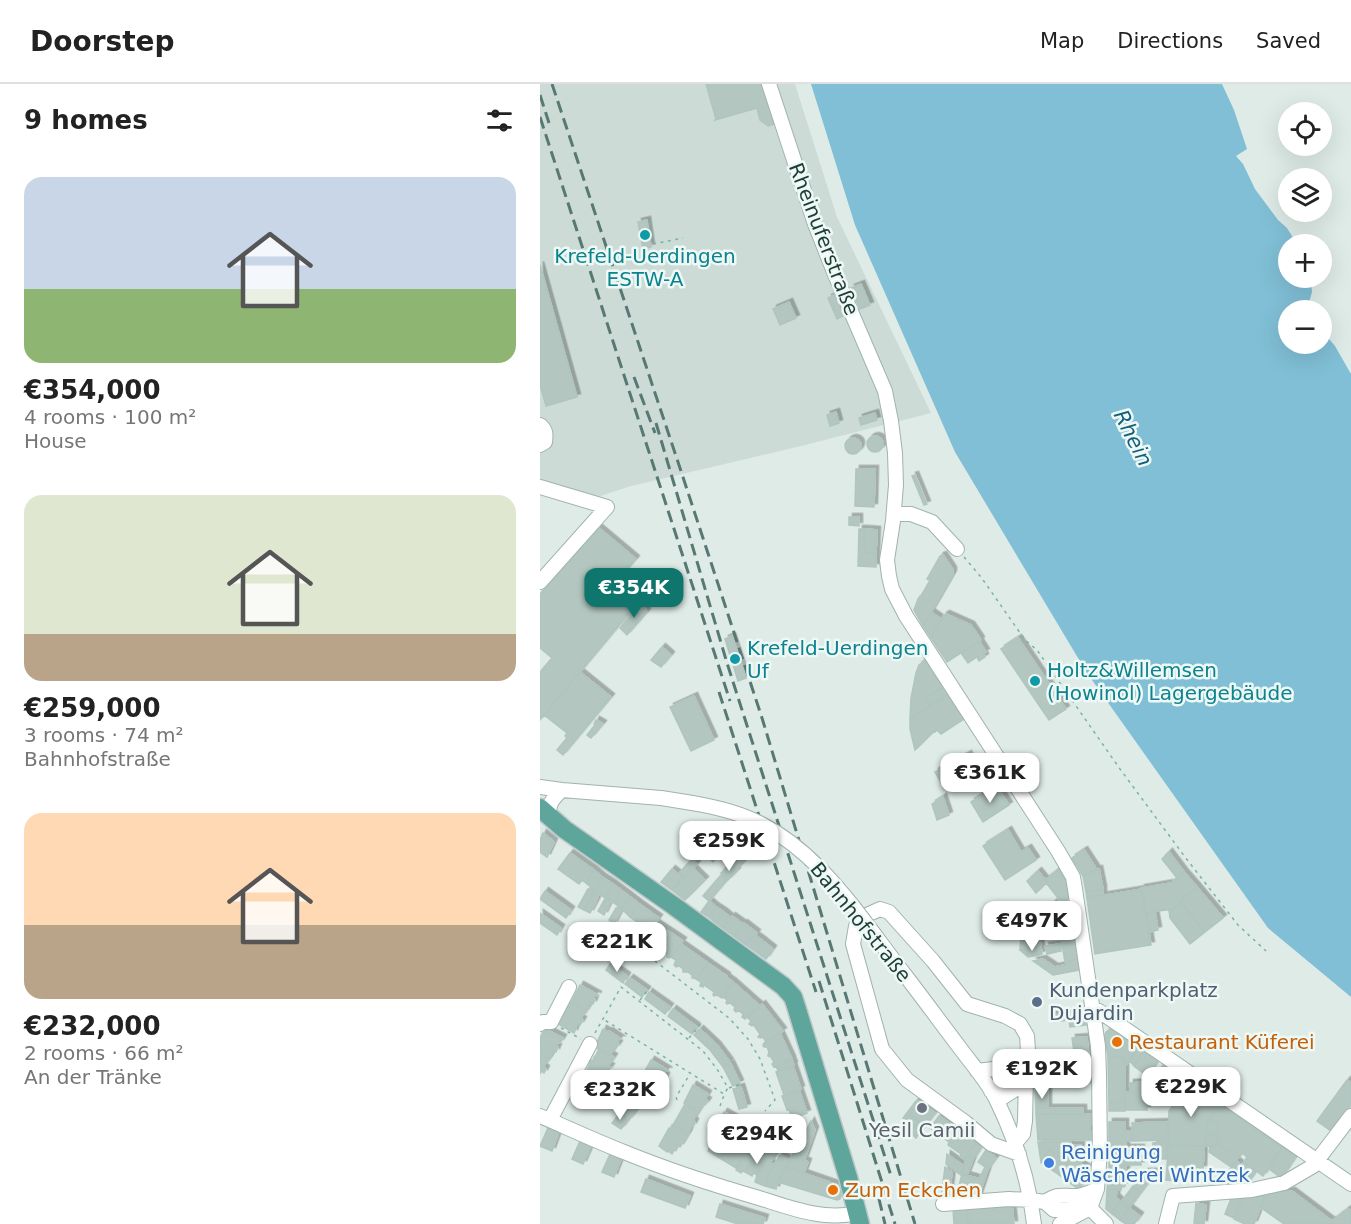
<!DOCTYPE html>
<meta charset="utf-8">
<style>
:root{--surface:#fff;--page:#f6f6f6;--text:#222;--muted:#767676;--line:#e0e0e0;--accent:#0f766e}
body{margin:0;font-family:"DejaVu Sans",sans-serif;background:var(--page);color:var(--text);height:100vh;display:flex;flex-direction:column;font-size:22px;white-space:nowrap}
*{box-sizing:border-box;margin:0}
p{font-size:20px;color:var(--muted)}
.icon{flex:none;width:33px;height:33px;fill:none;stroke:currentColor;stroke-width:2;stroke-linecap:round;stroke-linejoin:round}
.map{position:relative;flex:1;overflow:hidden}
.panel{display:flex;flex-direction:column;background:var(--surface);width:540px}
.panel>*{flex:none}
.buttons{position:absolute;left:738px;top:18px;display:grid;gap:12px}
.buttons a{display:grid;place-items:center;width:54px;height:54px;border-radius:50%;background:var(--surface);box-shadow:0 6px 24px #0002;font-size:30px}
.price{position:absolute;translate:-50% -51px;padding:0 14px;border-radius:12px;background:#fff;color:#222;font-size:20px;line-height:39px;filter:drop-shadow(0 2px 3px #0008)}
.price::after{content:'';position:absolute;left:50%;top:36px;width:18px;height:14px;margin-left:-9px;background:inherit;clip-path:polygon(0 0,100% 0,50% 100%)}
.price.current{background:var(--accent);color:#fff}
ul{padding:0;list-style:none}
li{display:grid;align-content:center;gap:12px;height:318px;padding:0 24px}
li span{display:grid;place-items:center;height:186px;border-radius:18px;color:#555}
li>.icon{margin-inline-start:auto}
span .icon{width:108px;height:108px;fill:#fffc;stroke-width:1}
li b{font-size:26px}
h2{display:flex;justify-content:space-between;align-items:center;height:72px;padding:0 24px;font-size:26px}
header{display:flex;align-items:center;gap:36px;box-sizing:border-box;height:84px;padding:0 30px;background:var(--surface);border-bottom:2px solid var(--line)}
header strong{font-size:28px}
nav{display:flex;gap:33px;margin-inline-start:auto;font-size:21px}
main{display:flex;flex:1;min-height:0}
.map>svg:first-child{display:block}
</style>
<header>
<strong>Doorstep</strong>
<nav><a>Map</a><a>Directions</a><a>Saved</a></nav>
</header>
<main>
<section class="panel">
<h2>9 homes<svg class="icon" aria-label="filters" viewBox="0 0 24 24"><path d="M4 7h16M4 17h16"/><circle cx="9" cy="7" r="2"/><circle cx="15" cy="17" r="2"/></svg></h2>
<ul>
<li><span style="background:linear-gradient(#c9d6e8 60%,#8fb573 0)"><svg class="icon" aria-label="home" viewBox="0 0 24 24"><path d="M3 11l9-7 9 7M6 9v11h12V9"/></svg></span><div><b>€354,000</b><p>4 rooms · 100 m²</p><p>House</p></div></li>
<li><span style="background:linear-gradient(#dfe7d0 75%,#b9a48a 0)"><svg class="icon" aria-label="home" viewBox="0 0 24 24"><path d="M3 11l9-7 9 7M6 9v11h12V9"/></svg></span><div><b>€259,000</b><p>3 rooms · 74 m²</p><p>Bahnhofstraße</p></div></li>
<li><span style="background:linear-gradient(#ffd9b3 60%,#b9a48a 0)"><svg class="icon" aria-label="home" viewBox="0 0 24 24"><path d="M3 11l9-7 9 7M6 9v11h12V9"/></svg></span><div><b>€232,000</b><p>2 rooms · 66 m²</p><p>An der Tränke</p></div></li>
</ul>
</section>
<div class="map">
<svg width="811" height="1140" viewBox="0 0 811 1140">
<defs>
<filter id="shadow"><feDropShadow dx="3.5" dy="-3.5" stdDeviation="0" flood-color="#0004"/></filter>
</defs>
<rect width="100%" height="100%" fill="#deebe7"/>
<!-- built -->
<path fill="#ccdbd6" d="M0,0h255l42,133 94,196 -130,33 -170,40 -34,11 -2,6 -55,-16z"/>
<!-- water -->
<path fill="#80bfd6" d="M271,0h411l12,26 13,39 -11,7 7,8 12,25 23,31 9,8 10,16h-9v34h23l1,14 -3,11 2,7h-23v34h34v-18l1,6 12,14 16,28v623l-83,-69 -181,-255 -132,-221 -100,-227z"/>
<!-- building -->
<path fill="#b3c6c0" stroke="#b0c5bf" stroke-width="1.5" filter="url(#shadow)" d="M166,0h56l12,40 -6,2 -8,-6 -3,-12 -42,12 1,-1z
M107,136l4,27 -8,2 -5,-27z
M0,181l37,132 -31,9 -6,-21z
M321,200l9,21 -10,4 -9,-21z
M296,210l9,21 -8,4 -9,-21z
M249,218l7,16 -16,7 -7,-16z
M296,328l3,11 -9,3 -3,-11z
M335,329l2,7 -16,5 -2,-7z
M327 360a8 8 0 1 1 16 0a8 8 0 1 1-16 0Z
M305 362a8 8 0 1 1 16 0a8 8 0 1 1-16 0Z
M316,385h19l-1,38 -19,-1z
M375,391l12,29 -3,1 -12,-29z
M309,433h10v9l-10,-1z
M59,444l37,31 -29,33 23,20 -90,108v-48l12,-14 -12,-10v-54z
M319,445h6v24h11v14l-18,-1z
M325,445l12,1 -1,23h-11z
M403,471l10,15v4l-30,52 -9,-16 4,-11 2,-3h1l9,-16 -3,-1 13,-23z
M100,519l4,3 3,6 -20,23 -7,-7z
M391,528l10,7 -10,19 -8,-12z
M406,530l25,11 10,15 -34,22 -16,-24 13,-23 1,1z
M192,552l14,42 -8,3 -13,-42z
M478,554l48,71 -17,11 -48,-71z
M439,557l7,11 -3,1 2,4 -6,4 -2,-4 -9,6 -7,-10z
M122,563l9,8 -10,12 -10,-7z
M386,576l17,27 -18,11 5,8 -20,13 1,-21 5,-25 3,-8z
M40,588l31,25 -48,58 -6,-5 10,-12 -2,-2 2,-3 -23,-18z
M403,603l5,7 -18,12 -5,-8z
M408,610l16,25 -23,15 -4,-4 -2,2 -1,-1 -19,19 -5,-21v-10z
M154,612l20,44 -23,11 -21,-44z
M56,636l7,4 -12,14 -4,-3 8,-10 -1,-1z
M428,670l8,16 -32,18 -9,-16z
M456,702l13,19 -26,17 -12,-20z
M403,713l6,18 -12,5 -5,-16z
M162,744l29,2 -21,21 -8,-7 -7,8 -8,-7z
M468,746l13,22 7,-4 8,12 -31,20 -22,-34z
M3,749l11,9 -7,15 -7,-5v-12z
M182,758l5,6 -14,14 -6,-6z
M544,766l13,20 -14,6 -11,-18z
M629,768l15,20 -7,6 -15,-19z
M30,769l24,17 -8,13 -4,-3 -3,4 -21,-15z
M202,770l5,5 -11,11 -5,-5z
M152,775l5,5 -12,13 -2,-2 -1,2 -3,-2 2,-2 -1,-1z
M190,780l7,7 -9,9 -7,-7z
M153,784l12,12 -20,20 -13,-10z
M132,785l11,9 -11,12 -11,-8z
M559,785l4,20 -17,3 -3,-16 7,-4z
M54,786l8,7 -7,13 -9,-7z
M518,786l8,11 2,19 -9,2 -1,-4 -12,-15 -1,-3z
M498,787l9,11 -11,11 -9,-12z
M644,788l13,15 -17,14 1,2 -8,6 -28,4 -4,-25 30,-5z
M182,790l5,6 -18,21 -6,-5z
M62,793l11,7 -8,14 -10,-7z
M73,800l8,6 -7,13 -8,-6z
M657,803l26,31 -18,14 -25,-31z
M52,804l3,3 -11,19 -6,-3 10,-18 3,1z
M563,805v6l-16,3 -1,-6z
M602,805l9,56 -56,9 -8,-56z
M81,806l8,6 -7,13 -8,-6z
M5,807l26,19 -5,8 -26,-19z
M55,807l4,3 -3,8 -6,11 -6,-3z
M89,812l9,7 -8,14 -8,-8z
M66,813l3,3 1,3 -6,12 -6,-4z
M169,817l7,6 -7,10 -8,-5z
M514,818l7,7 -11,12 -7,-7z
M98,819l21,15 -11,15 -12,-9 1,-2 -7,-5z
M641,819l24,29 -15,12 -20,-26 -1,-8 4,-1z
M79,823l3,2 -8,15 -5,-4 7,-12h2z
M176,823l8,5 -8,11 -7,-6z
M184,828l7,6 -8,10 -7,-5z
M615,828l3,18 -9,2 -3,-19z
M0,829l21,15 -4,7 -17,-12z
M503,830l7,7 -11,11 -7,-7z
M192,832l11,8 -9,12 -11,-8z
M116,839l27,18 -12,16 -2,1 -2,-1v-3l-4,-3 -3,1 -2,-2v-3l-4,-3 -2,1 -2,-1 2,-6 -5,-3z
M204,839l13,10 -12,11 -11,-8z
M492,841l7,7 2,15 -21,3 1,-15z
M534,850l1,7 -13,3 -1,-8z
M215,851l8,6 -8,10 -10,-7z
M223,857l10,8 -7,10 -11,-8z
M535,857l3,18 -13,3 -3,-18z
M141,860l27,19 -12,16 -4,-1v-3l-4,-3h-5v-3l-4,-3 -3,1 -2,-2 2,-5 -5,-3z
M520,860l1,7 -14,3 -2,-8z
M501,863l1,7 -3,1 -11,2 -8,-7z
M503,875l12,8 14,-3v-3l9,-2 2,11 -27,5 -20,-14z
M168,879l19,13 -1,1 7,5 -11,16 -5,-3 -3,1 -1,-1 1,-3 -10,-7 -1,2 -3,-1 1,-4 -5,-3z
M70,880l17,12 -4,7 -17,-13z
M90,894l17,12 -5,7 -17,-13z
M193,898l27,24 -15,13 -3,-2 1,-3 -4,-3 -3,1 -2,-2 1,-3 -5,-4 -3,1 -1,-1 1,-3 -4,-3z
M40,901l18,10 -1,1 -2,-2 -2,4 2,1 -2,5 -2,-1 -5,8 -15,-8z
M109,908l21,15 -5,7 -20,-15z
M31,919l15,8 -6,8 3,1 -3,5 -2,-2 -4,10 -16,-9 9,-18 2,1z
M222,920l21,27 -17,11 -3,-5 -2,1 -3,-1 2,-3 -7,-10 -1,2 -3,-2 2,-3 -4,-4z
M133,925l24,18 -5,7 -24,-18z
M545,928l1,13 -16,2 -2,-13z
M528,930l1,6 -16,2 -1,-7z
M63,945l5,3 1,-1 12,8h-2l-2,4 2,1 -3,4 -1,-1 -5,8 -15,-8z
M160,945l16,15 -6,6 -16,-15z
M571,945l14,9 -2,4 13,9 -6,10 -5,5v-8l-5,-1 -1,-1 -11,1 -3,-22 1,-3z
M7,946l16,8 -3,5 -2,-1 -2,4 2,1 -2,5 -2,-2 -5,9 -9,-5v-16l3,-6 2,2z
M240,949l12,26 -18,8 -2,-3 2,-2 -3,-5 -3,-1v-1l1,-3 -2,-5h-3l-1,-2 1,-2z
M547,953l1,13 -14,2 -2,-14z
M585,954l19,13 -10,15 -5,-6 7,-9 -13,-9z
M177,961l13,17 -7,5 -13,-17z
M59,965l15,8 -6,9 3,1 -3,4 -2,-1 -3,9 -16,-8 4,-11 2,1z
M548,966l2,10 -15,1 -1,-9z
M604,967l14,10 -11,15 -13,-10z
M0,970l9,5 -6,8 3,2 -2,4 -3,-2 -1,3z
M579,972l1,1 5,1v44l-16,1 -1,-46z
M111,976l18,11 -3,-1 -2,4 2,2 -2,4 -3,-1 -5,8 -15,-9z
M252,976l2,5 -16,6 -2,-5z
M550,976l1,10h-15l-1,-9z
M191,980l9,19 -7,3 -10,-19z
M623,981l26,18 -16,22 -9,-6 8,-12 -17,-11z
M253,982l8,23 -17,6 -8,-23z
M536,986h15v13h-15z
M47,987l16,8 -5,9 2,1 -3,5 -2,-2 -2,4 2,2 -2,4 -16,-9 2,-3 -2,-2z
M496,987h13l-1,12h-12z
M101,994l15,9 -2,4 -1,-1 -4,9 -3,-1 -5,8 -13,-8 10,-17h1z
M807,996l4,3v21l-20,27 -14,-10z
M610,998l1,20h-4v8h-22v-18h5v-9z
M496,999h12v10h-13z
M649,999l31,21 -13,19 -2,23 -37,-1 1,-34z
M153,1001l15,9 -3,5 3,2 -3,4 -2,-1 -5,8 -14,-9z
M201,1003l6,20 -8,2 -6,-20z
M259,1006l8,23 -15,6 -3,-10 -2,1 -5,-14z
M495,1009h13v15h-12z
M89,1015l11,6 -11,15 -9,-7z
M376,1017h3l-10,13 10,7 -4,6 -12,-9z
M379,1017l16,12 -14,18 -6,-4 4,-6 -10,-7z
M585,1018v9h-16v-8z
M145,1020l13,8 -5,8 2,2 -2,4 -1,-1 -4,9 -15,-9z
M680,1020l62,44 -19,28 -19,-14 3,-5 -5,-4 -4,5 -21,-15 3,-4 -6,-4 6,-9 -10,-7z
M496,1024h19l1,6h-20z
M515,1024h28v6h-27z
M184,1028l16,9 -7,8 3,2 -3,4 -2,-1 -4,8 18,11 -9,15 -28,-17 7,-15 -3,-2 3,-3 -2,-1z
M80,1029l9,6 -8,10 -9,-6z
M496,1030h55l-1,17h1v9h-53z
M399,1032l19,13 -9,13 -19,-14z
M670,1035l10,7 -6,9 -8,-1 1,-11z
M271,1037l4,9 -11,31 -12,-5z
M569,1038h16v9h5v4h3v6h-7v19h-17z
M629,1038l-1,18 -35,1 -1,-18z
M371,1039l10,8 -5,7 -3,-3 -2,2 -7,-5z
M133,1041l15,9 -8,13 -3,-2 -5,9 -4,-3 -1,1 -8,-6 10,-18 2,1z
M8,1044l11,4 -7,19 -12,-5z
M418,1045l18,14 -9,12 -1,5 -6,-4 1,-2 -13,-9 1,-3z
M666,1050l8,1 6,4 -6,8 -9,-1z
M214,1055l5,3 -6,11 -5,2 -3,-2z
M40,1057l11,5 -8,18 -11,-5z
M498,1058h26l-3,16 -12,-8 -8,12z
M524,1058h7l-3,15 -7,-2z
M628,1058l-1,17h-14v-16z
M436,1059l5,4 -8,12 -6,-4z
M677,1059l21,15 -7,9 -22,-15 1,-5h4z
M531,1061h10l-3,26 -11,-8z
M628,1061l36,1 -1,23 -36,-2z
M586,1064h15v6h-15z
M742,1064l13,9 -14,21 -13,-10z
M446,1066l10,8 -8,11 -10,-7z
M509,1066l12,8 -9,12 -11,-8z
M231,1067l5,2 -6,10 5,2 -6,9 -4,12 -10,-4 3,-11z
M223,1068l6,3 -12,20 -4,-2 -1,3 -7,-4 8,-14 2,1 1,-2 3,1z
M205,1069l8,5 -8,14 -3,-1 -1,2 -5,-3z
M70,1070l11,5 -7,18 -12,-5z
M407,1070l17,12 -2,10 -16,-12z
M240,1071l9,5 -10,18 -3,11 -11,-3 4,-12z
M427,1071l6,4 -6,16 -5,-1z
M252,1072l16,6 -4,11 -18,-6z
M521,1074l6,5 -9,11 -6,-4z
M601,1075v6h-15v6h-4v-11z
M569,1076h13v11h-13z
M696,1077l6,4 2,-3 12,9 -14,19h-15l-8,-6z
M539,1078l13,10 -12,16h-3l-7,-5 9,-12h-1z
M527,1079l12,8 -9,12 -12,-9z
M246,1083l52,18 3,10 -1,4 -3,1 -59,-18z
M405,1083l7,5 -3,26h-8z
M445,1083l3,2 -9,27 -11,1 5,-20 6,2z
M627,1083h10l-1,14 -10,-1z
M569,1087h16l-1,6h-2v3h2v6l-2,-1 -1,5 -14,-1z
M605,1088h9v2l-13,18 -7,-5z
M422,1090l11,3 -5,20 -12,1z
M106,1095l44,17 -5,12 -44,-16z
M593,1102l8,6 -12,16 -8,-6z
M567,1105l10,1 -1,7 4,4 -9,12 -5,-4z
M752,1107l40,30 16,-12 3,2v13h-67l-24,-17 6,-14z
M726,1109l-12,31h-9l-11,-5 10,-23z
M692,1112h12l-10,22 -9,-4z
M580,1117l9,7 -9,12 -9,-7z
M656,1119l10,2 -2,19 -10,-1z
M180,1120l45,14 -2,6h-25l-22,-7z
M472,1121l2,19h-46l-1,-16z
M427,1124l1,16h-14l-1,-15z
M589,1124l11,8 -6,8h-8l-6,-4z"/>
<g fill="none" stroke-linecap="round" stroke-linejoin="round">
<defs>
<path id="minor" d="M229,0l46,140 19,48 51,119 6,30 4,32 1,32 -3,36 -6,39 2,16 3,13 14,27 152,235 15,26 2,12 23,157 1,30 1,76 -3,37 -7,19 -30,16
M0,341c6,5 6,9 5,17l-5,3
M0,403l67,20 -67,75
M354,430h17l21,8 25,27
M0,703l22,3 99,8
M10,733c-3,-12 3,-19 12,-27
M365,891c20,26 39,52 58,77 12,16 26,32 34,49 19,39 32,80 37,123
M553,927h6l252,173
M0,940l3,-2h8l18,-35
M437,987l33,-4 10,-6
M451,1007l18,-12 18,-27
M457,1017l17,-11 12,-15 2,-25 -1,-14 -7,-12 -15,-8 -38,-12 -34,-43 -44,-49 -9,-3 -11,5 -13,12 -3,18 29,105 25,31 59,43 25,21 28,10
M0,1032c28,12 56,25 84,36 44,18 90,33 135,46 32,10 65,23 98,15
M10,1036l40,-76
M475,1059l8,-9 2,-13 1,-46
M505,1118c15,-10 17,-5 33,-6 7,-1 13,-4 19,-7
M403,1120l66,-5 22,1 14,2 9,8h18l18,-2 16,16
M626,1140l7,-28 79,-6 32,-7 29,-17 38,-50"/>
<path id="major" d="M0,724l24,21 110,77 109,80 10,11 3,9 52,171 12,47"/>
</defs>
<!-- minor casing -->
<use href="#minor" stroke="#a1b3af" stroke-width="16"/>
<!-- major casing -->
<use href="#major" stroke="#c0c8c7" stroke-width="21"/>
<!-- path -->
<path stroke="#7bb2a7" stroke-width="1.5" stroke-dasharray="3 4.5" stroke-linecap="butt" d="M109,138l4,22 30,-6
M424,473l17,20 44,63 12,10 83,119 65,88 53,68 28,26
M85,854l104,80 19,21 12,20 15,41 -10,11
M100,916l10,-13
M21,944l20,11
M55,949l26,-46 82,64 14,18 11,19 -4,6 -121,-75
M149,954l12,-14
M189,1004l11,-4 2,-4
M137,1016l-1,-3 14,-23
M180,1022l4,-11"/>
<!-- minor -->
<use href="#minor" stroke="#fff" stroke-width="14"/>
<!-- major -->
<use href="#major" stroke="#5ea59b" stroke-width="18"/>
<!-- rail -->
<path stroke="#587873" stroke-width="3" stroke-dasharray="12 6" stroke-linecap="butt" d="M12,0l127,381 83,253 153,506
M0,11l9,28
M0,33l190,584
M94,293l21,56
M116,339l71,240 165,516
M179,608l97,300
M279,897l76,243
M339,1115l6,25"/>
<defs>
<path id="minor-bridge" d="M121,714c27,4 54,8 80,17 74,27 118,101 164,160"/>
</defs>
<!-- minor-bridge casing -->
<use href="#minor-bridge" stroke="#a1b3af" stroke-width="16" stroke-linecap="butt"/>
<!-- minor-bridge -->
<use href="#minor-bridge" stroke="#fff" stroke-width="14"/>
</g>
<!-- markers -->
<g fill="#0f9aa8" stroke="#eef8f4" stroke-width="2">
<circle cx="105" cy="151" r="6"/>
<circle cx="195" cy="575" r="6"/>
<circle cx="495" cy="597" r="6"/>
</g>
<circle fill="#5c6f8a" stroke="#eef8f4" stroke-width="2" cx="497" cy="918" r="6"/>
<g fill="#e8710a" stroke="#eef8f4" stroke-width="2">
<circle cx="577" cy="958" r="6"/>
<circle cx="293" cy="1106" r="6"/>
</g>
<circle fill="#6b7280" stroke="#eef8f4" stroke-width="2" cx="382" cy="1024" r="6"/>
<circle fill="#3f7fe0" stroke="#eef8f4" stroke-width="2" cx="509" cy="1079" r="6"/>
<g text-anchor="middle" stroke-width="5" stroke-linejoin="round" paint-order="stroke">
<!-- street labels -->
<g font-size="20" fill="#1e3c37" stroke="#eef8f4">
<text transform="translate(284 155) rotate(69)" y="7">Rheinuferstraße</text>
<text transform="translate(321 838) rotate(51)" y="7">Bahnhofstraße</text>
</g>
<!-- culture labels -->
<g font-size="20" fill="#0d838f" stroke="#eef8f4" text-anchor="start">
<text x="105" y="179" text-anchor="middle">Krefeld-Uerdingen<tspan x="105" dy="23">ESTW-A</tspan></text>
<text x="207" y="571">Krefeld-Uerdingen<tspan x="207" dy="23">Uf</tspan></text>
<text x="507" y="593">Holtz&amp;Willemsen<tspan x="507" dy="23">(Howinol) Lagergebäude</tspan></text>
</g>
<!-- service labels -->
<g font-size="20" fill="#4e5e75" stroke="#eef8f4" text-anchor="start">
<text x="509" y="913">Kundenparkplatz<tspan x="509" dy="23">Dujardin</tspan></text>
</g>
<!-- food labels -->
<g font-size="20" fill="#c56008" stroke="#eef8f4" text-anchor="start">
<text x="589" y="965">Restaurant Küferei</text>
<text x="305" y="1113">Zum Eckchen</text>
</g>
<!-- worship labels -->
<g font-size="20" fill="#5b616d" stroke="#eef8f4">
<text x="382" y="1053">Yesil Camii</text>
</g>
<!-- shop labels -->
<g font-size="20" fill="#366cbe" stroke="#eef8f4" text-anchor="start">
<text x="521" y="1075">Reinigung<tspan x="521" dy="23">Wäscherei Wintzek</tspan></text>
</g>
<!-- water labels -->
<g font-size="21" font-style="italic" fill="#135f7d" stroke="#eef8f4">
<text transform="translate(593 354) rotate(63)" y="7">Rhein</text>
</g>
</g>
</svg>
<div class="buttons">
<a><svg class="icon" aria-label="locate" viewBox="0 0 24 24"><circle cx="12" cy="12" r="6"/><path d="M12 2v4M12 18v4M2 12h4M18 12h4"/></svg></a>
<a><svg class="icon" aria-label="layers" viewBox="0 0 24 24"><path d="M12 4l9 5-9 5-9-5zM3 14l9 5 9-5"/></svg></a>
<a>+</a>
<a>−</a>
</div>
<b class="price current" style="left:94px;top:535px">€354K</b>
<b class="price" style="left:450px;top:720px">€361K</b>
<b class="price" style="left:189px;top:788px">€259K</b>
<b class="price" style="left:492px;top:868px">€497K</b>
<b class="price" style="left:77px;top:889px">€221K</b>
<b class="price" style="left:502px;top:1016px">€192K</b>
<b class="price" style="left:651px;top:1034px">€229K</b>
<b class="price" style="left:80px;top:1037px">€232K</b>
<b class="price" style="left:217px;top:1081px">€294K</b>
</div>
</main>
